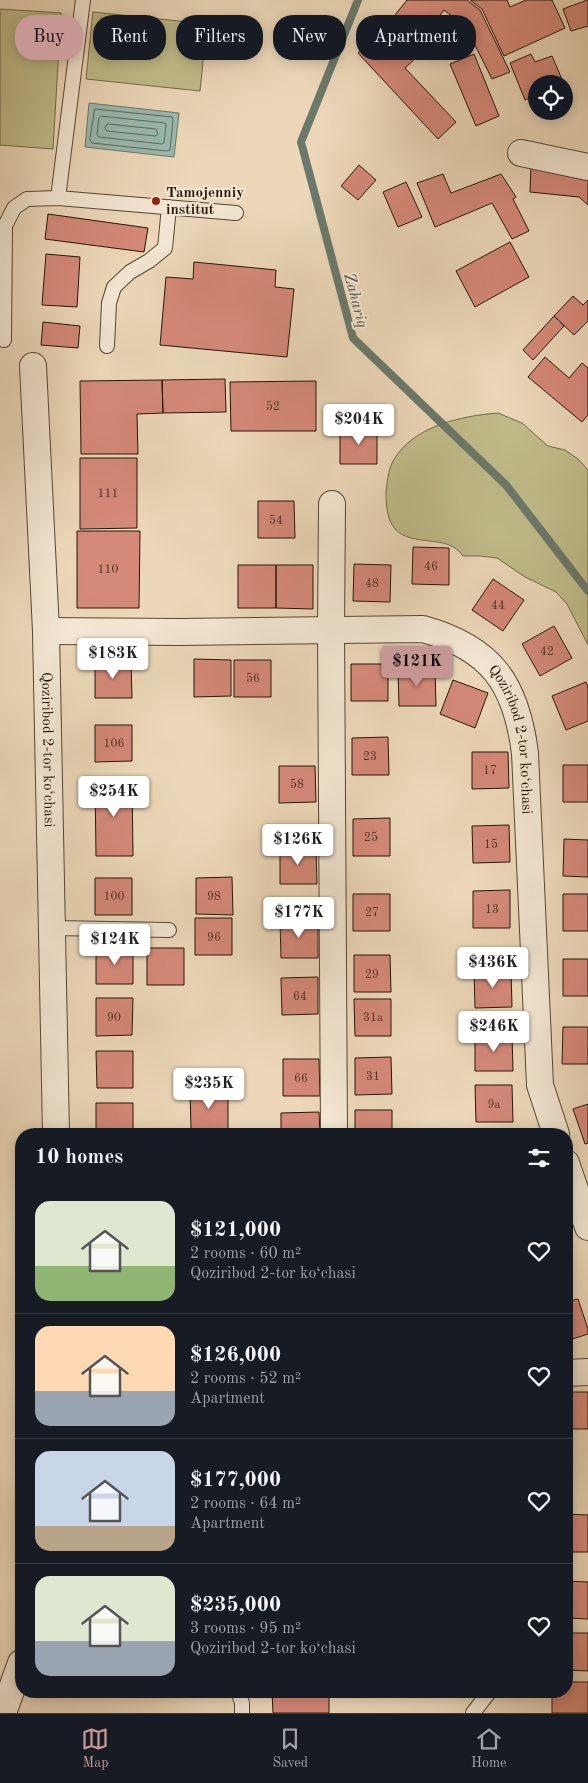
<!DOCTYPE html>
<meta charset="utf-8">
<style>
:root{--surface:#171b24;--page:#242831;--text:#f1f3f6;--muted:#9ea1a6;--line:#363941;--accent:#c59692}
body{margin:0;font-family:"Old Standard TT",serif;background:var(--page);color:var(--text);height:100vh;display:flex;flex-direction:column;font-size:19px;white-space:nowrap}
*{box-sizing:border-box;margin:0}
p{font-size:16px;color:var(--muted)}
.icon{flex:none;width:28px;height:28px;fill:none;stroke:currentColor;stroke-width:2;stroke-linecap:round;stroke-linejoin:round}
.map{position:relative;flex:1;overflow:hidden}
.sheet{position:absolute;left:15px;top:1128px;width:558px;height:570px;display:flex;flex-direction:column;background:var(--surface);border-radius:20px;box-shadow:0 2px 12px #0003}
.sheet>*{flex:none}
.hud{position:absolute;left:15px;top:15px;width:559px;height:45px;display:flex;gap:10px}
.fabs{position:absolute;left:528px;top:75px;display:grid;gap:10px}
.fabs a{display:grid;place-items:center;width:45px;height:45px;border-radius:50%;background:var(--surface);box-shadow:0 2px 12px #0003;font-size:25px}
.price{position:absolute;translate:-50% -42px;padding:0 11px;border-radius:5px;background:#fff;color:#222;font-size:16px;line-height:32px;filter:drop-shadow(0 1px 2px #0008)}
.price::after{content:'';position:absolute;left:50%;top:30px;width:15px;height:11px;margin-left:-8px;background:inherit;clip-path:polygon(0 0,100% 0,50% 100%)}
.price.active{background:var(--accent);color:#111}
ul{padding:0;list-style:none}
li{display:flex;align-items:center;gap:15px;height:125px;padding:0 20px}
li+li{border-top:1px solid var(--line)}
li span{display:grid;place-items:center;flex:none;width:140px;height:100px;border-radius:15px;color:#555}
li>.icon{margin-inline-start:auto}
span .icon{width:60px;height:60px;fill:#fffc;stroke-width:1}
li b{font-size:21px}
h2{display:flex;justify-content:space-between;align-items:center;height:60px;padding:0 20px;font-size:21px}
.tag{padding:0 18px;border-radius:20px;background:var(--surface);box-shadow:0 2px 12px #0003;font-size:18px;line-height:45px}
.tag.active{background:var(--accent);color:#111}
.tab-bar{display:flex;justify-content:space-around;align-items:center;height:70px;border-top:1px solid var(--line);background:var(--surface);font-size:14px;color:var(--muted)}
.tab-bar a{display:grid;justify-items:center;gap:2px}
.tab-bar .active{color:var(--accent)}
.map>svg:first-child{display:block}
</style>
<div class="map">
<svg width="588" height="1713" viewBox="0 0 588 1713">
<rect width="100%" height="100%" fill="#ecd8b9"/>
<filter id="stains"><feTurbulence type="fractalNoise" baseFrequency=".004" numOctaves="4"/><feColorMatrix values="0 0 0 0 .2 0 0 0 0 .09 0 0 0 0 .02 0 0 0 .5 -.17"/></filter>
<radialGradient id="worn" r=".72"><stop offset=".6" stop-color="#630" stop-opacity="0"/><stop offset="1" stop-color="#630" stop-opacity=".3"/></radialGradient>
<!-- green -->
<path fill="#c0bc8a" stroke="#726a48" d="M0,9l61,4 -8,136 -53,-4z
M93,12l114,12 -7,67 -114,-12z
M498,413l24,10 26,23 17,4 13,9 10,11v175l-21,-41 -11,-12 -31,-15 -28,-19 -17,-2h-17c-15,-23 -50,-8 -68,-27 -8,-9 -9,-25 -9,-36 1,-10 2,-21 6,-30 19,-37 69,-47 106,-50z"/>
<!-- water -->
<path fill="#99baaf" stroke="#6a796b" d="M89,103l90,10 -5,44 -89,-10z"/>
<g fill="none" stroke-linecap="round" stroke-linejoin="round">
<!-- shore -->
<path stroke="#5e685a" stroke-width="1" d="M95,109l77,8 1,3 -3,30 -3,1 -75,-8 -2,-3z
M101,116l64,7 1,2 -2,18 -2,1 -63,-7 -2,-2 2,-17z
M108,124l48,5 2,5 -3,2 -48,-5 -2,-3z"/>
<!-- stream -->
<path stroke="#6a796b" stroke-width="8" d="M358,0l-57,142 52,196 153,147 82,106"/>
</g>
<!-- building -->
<path fill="#d58979" stroke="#231706" d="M407,0h60l13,10 30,62 -18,7 -26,-52 -22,-17 -26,35 -27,-25z
M470,0h37l3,7 16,-7h26l13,28 -61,28 -22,-47z
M585,0h3v26l-17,5 -8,-22 22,-8z
M389,23l30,32 -14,13 51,54 -18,17 -80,-86z
M474,54l25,62 -23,10 -26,-62z
M531,54l4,8 17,-6 12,28h-28v11l-11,5 -15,-37z
M359,165l17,15 -18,20 -17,-14z
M531,165l57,10v30l-9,-8 -49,-5z
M443,174l8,19 50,-19 15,23 -3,2 16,32 -17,8 -20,-36 -57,24 -18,-44z
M406,182l16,35 -24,10 -15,-35z
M48,214l100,14 -4,24 -99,-13z
M510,242l19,35 -54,30 -19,-36z
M46,254l34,3 -3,50 -35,-2z
M194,262l82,8 -1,17 19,2 -7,68 -127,-12 6,-68 27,2z
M573,296l10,9 5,-5v21l-14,14 -20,-19z
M554,316l10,10 -31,34 -10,-10z
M43,322l37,4 -2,22 -37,-3z
M545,357l24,21 13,-15 6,5v47l-6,7 -54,-45z
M225,379l1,33 -63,1 -1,-33z
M162,380l1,33 -26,1 1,40h-57l-1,-73z
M316,381v50h-85l-1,-49z
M340,427h37v37h-37z
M80,458h57v70l-57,1z
M258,501h36l1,37h-37z
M77,531h63l-1,77h-62z
M413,547l36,1v37l-37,-1z
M354,564l37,1 -1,37 -37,-1z
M238,565h38v43h-38z
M276,565h37v44l-37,-1z
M493,579l31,21 -21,31 -31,-21z
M554,626l18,32 -32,18 -18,-32z
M194,659l37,1v36l-37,1z
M234,660h37v37h-37z
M95,661h36l1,37h-37z
M351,664h37v37h-37z
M398,669h37l1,37h-37z
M453,680l35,13 -13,35 -35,-14z
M586,682l2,5v34l-22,9 -14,-34z
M95,725h37v36l-37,1z
M388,737l1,38h-37v-37z
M472,752h36l1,36 -37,1z
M563,765h25v37h-25z
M279,766h36l1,36 -37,1z
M95,779h37l1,77h-37z
M390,818v38h-37v-37z
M509,825l1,37 -37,1 -1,-37z
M564,839l24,1v37l-25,-1z
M280,847h36l1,37h-37z
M232,877l1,38 -37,-1v-36z
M95,878h37v37h-37z
M510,890v38h-37v-37z
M353,894h37v37h-37z
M563,894h25v37h-25z
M195,918h37v37h-37z
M318,920v38h-37l-1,-37z
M96,947h37v37h-37z
M147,948h37v37h-37z
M354,955h36l1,37h-37z
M563,959h25v37h-25z
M511,970l1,37 -37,1 -1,-37z
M318,977v37l-36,1 -1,-37z
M96,998h37l-1,37 -36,1z
M354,999h37v37h-36z
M563,1027h25v37h-26z
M512,1034l1,37h-38v-36z
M96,1051h37v37h-36z
M391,1057l1,37 -37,1v-37z
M283,1059h36l1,37h-37z
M475,1085h37l1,37h-37z
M190,1092h38v37h-37z
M96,1103h37v31h-37z
M588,1104v39l-3,1 -12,-35z
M355,1110h37v24h-37z
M319,1112l1,22h-39v-21z
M566,1252l6,17 -6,2z
M578,1299l10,30v5l-22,7v-39z
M566,1392h22v37h-22z
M566,1514l22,1v37h-22z
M566,1581l22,1v37l-22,-1z
M566,1633h22v38l-22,-1z
M566,1682h22v31h-36v-22h14z
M272,1691h57v22h-56z
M392,1691h58v1l-58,1z"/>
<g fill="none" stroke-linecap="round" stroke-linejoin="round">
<defs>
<path id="service" d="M58,198l178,15
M4,340l1,-114 9,-18 13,-9 31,-1 25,-198
M107,346l2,-43 5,-16 16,-15 19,-11 16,-13 4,-41
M53,928l116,2
M238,1691l4,12v10
M473,1713l17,-22"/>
<g id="minor">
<path d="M521,153l67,14"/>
<path id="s1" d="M33,366l13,265 10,503"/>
<path d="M332,504l-1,125 3,505"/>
<path id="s2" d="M46,631l134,1 243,-3c68,19 93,54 102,124l15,332 16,49"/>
<path d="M566,1163l22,64"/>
<path d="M566,1373l22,-1"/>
<path d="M3,1713l18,-50"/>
</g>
</defs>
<!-- service casing -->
<use href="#service" stroke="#554733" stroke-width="16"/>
<!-- minor casing -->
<use href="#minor" stroke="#554733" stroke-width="28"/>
<!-- service -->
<use href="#service" stroke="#f3e6d2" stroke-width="14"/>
<!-- minor -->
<use href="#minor" stroke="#f3e6d2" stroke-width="26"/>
</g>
<!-- markers -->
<circle fill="#8f2418" stroke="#f3e6d2" stroke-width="2" cx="156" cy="201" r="5"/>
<g text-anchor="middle" stroke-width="4" stroke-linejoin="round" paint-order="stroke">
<!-- number labels -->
<g font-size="12" fill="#503423">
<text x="273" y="410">52</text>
<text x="108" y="497">111</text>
<text x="276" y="524">54</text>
<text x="431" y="570">46</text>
<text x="108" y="573">110</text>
<text x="372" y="587">48</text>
<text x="498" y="609">44</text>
<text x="547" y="655">42</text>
<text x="253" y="682">56</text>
<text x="114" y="747">106</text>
<text x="370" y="760">23</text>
<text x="490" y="774">17</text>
<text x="297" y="788">58</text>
<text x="371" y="841">25</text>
<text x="491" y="848">15</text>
<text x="114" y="900">100</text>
<text x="214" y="900">98</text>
<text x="492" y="913">13</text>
<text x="372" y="916">27</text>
<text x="214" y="941">96</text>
<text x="372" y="978">29</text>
<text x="300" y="1000">64</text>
<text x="114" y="1021">90</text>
<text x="373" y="1021">31а</text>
<text x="373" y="1080">31</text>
<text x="301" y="1082">66</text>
<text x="494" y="1108">9а</text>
</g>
<!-- poi labels -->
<g font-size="15" font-weight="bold" fill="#231706" stroke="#f3e6d2" text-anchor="start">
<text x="166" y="197">Tamojenniy<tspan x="166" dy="17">institut</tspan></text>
</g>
<!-- street labels -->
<g font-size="15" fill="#231706" stroke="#f3e6d2">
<text dy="5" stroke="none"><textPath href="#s2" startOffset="534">Qoziribod 2-tor ko‘chasi</textPath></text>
<text dy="5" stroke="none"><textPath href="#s1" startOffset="384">Qoziribod 2-tor ko‘chasi</textPath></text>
</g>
<!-- water labels -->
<g font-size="16" font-style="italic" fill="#4c5041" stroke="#f3e6d2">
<text transform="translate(357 300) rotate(75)" y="6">Zahariq</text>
</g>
</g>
<rect width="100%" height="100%" filter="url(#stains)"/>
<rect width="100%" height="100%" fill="url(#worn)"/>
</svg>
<div class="fabs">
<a><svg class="icon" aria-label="locate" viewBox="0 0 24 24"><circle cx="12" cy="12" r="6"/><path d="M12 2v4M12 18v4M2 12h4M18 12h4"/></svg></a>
</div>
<b class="price" style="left:359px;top:446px">$204K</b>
<b class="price" style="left:113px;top:680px">$183K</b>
<b class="price active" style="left:417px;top:688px">$121K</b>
<b class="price" style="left:114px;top:818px">$254K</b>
<b class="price" style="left:298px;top:866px">$126K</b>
<b class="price" style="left:299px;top:939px">$177K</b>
<b class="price" style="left:115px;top:966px">$124K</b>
<b class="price" style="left:493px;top:989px">$436K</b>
<b class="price" style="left:494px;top:1053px">$246K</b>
<b class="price" style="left:209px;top:1110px">$235K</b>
<div class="hud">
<a class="tag active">Buy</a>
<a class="tag">Rent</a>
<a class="tag">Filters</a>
<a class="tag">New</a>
<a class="tag">Apartment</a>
</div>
<section class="sheet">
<h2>10 homes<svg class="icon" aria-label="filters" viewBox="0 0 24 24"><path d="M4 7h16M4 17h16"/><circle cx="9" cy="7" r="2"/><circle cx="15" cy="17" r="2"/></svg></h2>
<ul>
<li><span style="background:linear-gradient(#dfe7d0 65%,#8fb573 0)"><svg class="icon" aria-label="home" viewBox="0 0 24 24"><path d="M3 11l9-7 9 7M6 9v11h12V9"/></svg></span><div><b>$121,000</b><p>2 rooms · 60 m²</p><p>Qoziribod 2-tor ko‘chasi</p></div><svg class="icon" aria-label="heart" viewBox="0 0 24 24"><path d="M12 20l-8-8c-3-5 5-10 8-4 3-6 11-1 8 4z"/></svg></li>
<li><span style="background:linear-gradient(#ffd9b3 65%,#9aa5b1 0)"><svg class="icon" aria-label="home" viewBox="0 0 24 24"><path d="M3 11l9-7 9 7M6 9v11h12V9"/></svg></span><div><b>$126,000</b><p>2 rooms · 52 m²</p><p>Apartment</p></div><svg class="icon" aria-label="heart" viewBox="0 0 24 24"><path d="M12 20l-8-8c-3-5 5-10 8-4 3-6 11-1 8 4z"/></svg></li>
<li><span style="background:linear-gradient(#c9d6e8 75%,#b9a48a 0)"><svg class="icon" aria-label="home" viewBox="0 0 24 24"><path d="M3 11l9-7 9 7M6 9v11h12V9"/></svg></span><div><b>$177,000</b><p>2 rooms · 64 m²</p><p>Apartment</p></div><svg class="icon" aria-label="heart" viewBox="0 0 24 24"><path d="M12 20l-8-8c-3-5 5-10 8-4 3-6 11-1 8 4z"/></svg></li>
<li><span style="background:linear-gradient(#dfe7d0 65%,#9aa5b1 0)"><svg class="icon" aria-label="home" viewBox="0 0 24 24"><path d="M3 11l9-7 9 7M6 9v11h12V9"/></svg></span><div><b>$235,000</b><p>3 rooms · 95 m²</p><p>Qoziribod 2-tor ko‘chasi</p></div><svg class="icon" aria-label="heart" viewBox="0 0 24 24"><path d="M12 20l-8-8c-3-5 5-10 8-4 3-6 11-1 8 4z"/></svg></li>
</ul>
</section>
</div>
<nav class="tab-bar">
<a class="active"><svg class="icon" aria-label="map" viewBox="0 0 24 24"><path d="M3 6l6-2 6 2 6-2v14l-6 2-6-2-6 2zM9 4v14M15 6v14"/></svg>Map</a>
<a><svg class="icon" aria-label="saved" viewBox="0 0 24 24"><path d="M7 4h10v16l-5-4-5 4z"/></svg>Saved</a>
<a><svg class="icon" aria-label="home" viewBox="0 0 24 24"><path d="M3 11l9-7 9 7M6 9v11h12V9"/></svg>Home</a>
</nav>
